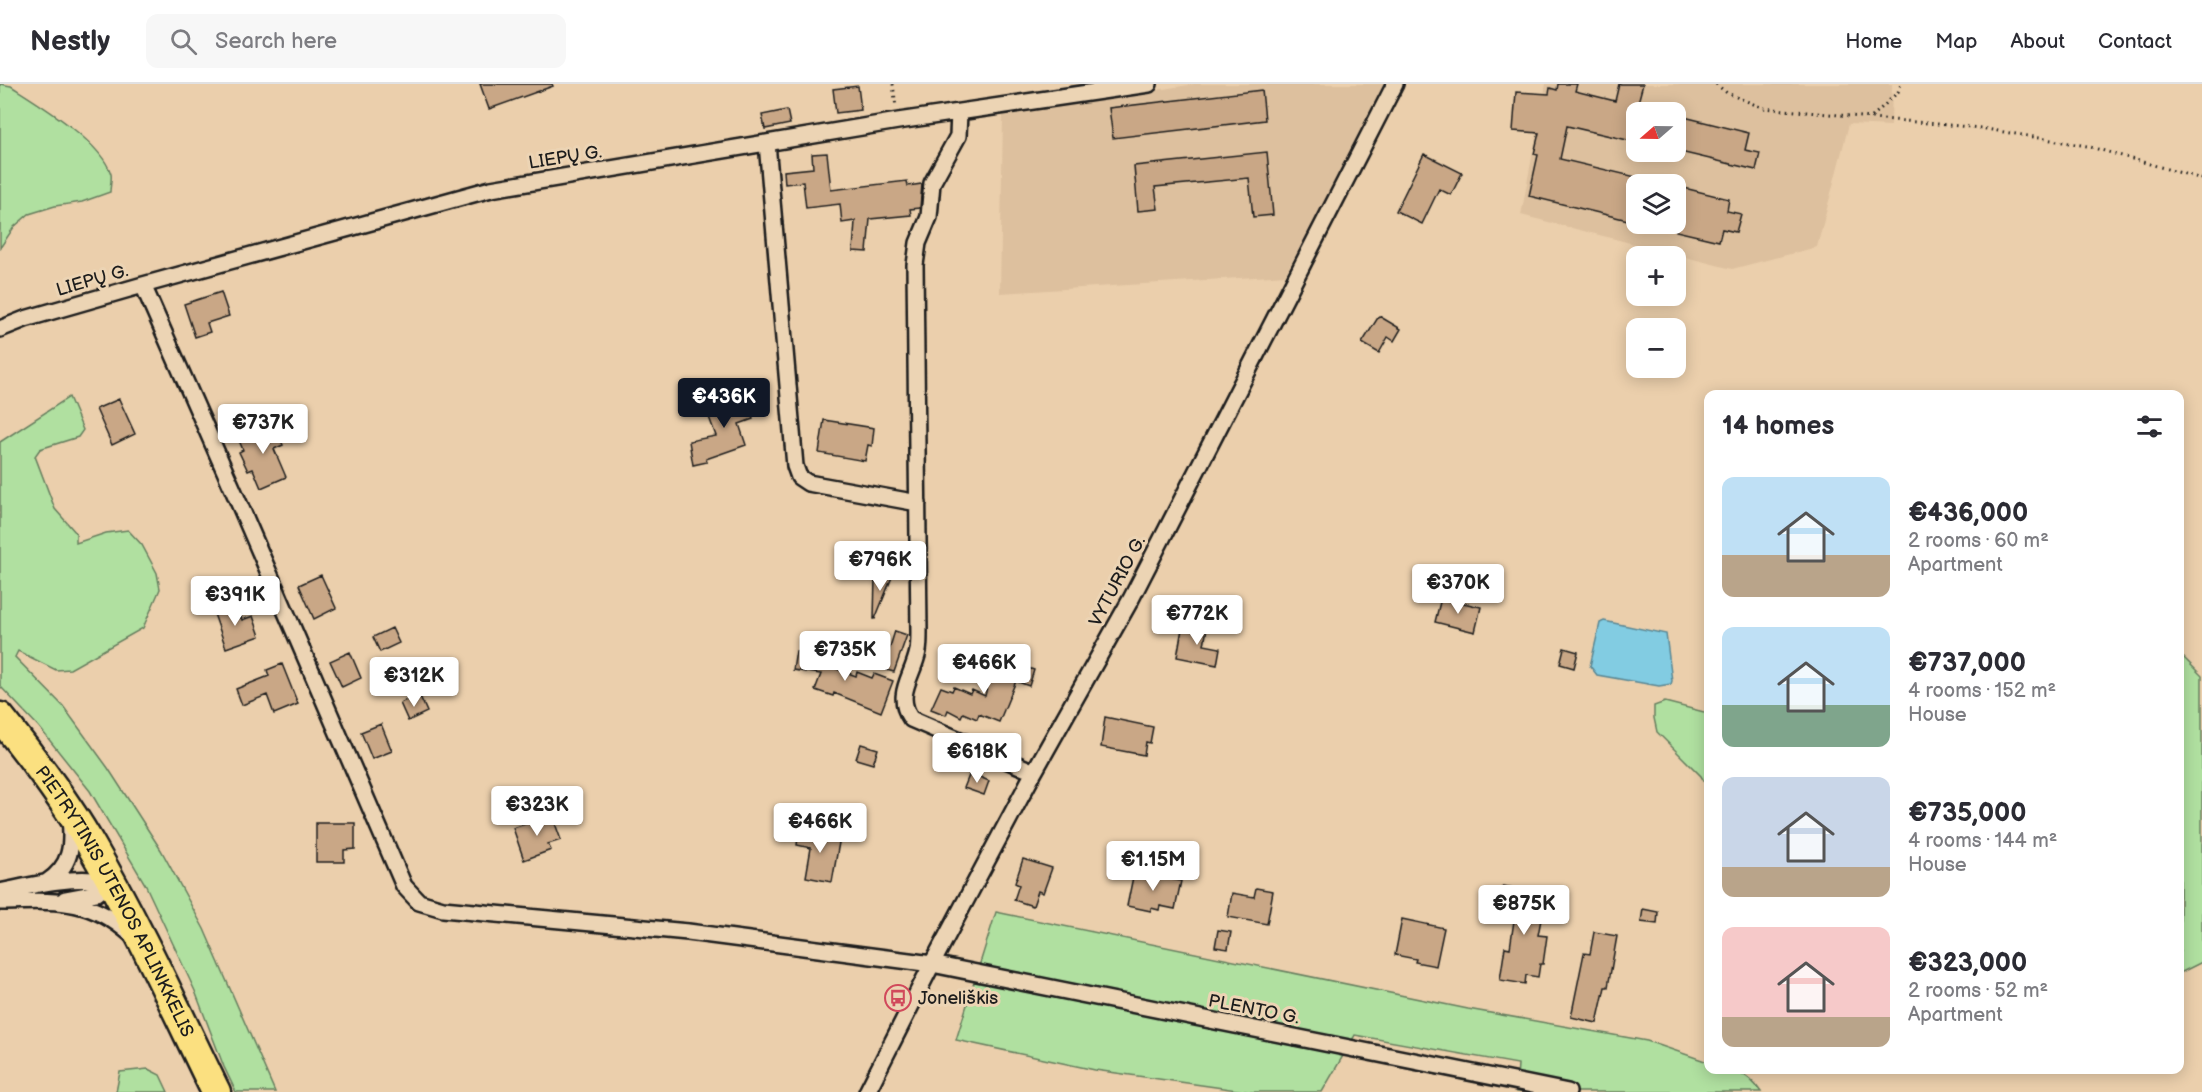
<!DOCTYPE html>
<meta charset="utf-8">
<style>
:root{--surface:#fff;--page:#f7f7f7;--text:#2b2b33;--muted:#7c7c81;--line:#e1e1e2;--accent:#111827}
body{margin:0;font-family:"Balsamiq Sans",sans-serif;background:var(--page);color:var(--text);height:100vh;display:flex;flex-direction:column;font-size:22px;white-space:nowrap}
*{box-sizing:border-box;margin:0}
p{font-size:20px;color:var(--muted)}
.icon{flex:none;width:33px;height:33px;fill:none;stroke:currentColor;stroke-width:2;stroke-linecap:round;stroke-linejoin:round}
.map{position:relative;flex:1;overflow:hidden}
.side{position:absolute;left:1704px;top:306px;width:480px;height:684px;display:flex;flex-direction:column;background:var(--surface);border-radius:12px;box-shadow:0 3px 15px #0003}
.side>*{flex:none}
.needle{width:39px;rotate:250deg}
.buttons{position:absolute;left:1626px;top:18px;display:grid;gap:12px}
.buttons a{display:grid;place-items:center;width:60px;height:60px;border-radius:12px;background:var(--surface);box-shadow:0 3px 15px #0003;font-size:30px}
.price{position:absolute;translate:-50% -51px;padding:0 14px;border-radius:6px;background:#fff;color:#222;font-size:20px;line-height:39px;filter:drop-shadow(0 2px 3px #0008)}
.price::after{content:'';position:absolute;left:50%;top:36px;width:18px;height:14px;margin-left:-9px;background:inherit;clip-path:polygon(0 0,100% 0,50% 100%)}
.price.selected{background:var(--accent);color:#fff}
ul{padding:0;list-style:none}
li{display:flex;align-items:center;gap:18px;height:150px;padding:0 18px}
li span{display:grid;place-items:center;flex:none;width:168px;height:120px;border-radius:12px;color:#555}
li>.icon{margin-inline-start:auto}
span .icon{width:72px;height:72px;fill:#fffc;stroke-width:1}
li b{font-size:26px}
h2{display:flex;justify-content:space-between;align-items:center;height:72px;padding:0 18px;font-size:26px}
header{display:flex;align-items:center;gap:36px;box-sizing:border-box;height:84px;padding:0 30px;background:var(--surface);border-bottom:2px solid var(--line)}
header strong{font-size:28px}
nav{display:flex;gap:33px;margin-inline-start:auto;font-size:21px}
.search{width:420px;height:54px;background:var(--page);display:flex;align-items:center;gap:15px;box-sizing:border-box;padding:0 21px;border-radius:12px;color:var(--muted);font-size:22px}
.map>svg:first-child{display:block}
</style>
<header>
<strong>Nestly</strong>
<div class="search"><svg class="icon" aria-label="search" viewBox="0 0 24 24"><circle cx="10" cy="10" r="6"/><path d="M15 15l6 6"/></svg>Search here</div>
<nav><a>Home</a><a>Map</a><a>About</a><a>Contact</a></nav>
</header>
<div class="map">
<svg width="2202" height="1008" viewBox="0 0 2202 1008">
<rect width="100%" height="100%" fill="#ebcfac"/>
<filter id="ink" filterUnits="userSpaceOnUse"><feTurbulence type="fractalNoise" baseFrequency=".0167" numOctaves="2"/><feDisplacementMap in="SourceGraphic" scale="12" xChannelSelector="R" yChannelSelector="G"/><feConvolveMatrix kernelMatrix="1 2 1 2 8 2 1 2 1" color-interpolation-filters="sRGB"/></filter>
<g filter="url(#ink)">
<!-- built -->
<path fill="#ddc09e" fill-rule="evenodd" d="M1195,0h190l-100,191 -285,18 3,-179z
M1546,0h346l-1,42 -42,-2 -32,123 -85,22 -211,-54zM1636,28h40v40h-40zM1636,100h40v40h-40z"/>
<!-- green -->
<path fill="#b0e0a0" stroke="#667e5e" stroke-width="1.5" d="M0,0l11,2c28,18 90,55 100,88 1,5 -1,13 -1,18l-28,10 -27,4 -26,8 -15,13 -14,21z
M69,313l14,33 -5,7 -38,12 -5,7 20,53 21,24v10l30,-10 22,-3 14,15 15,28 3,16 -17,39 -73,41 -14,1 -38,-19 -3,6 48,49 45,62 53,82 43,79 71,163h-39l-12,-25 -29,-76 -50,-107 -55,-93 -51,-64 -39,-41v-244z
M2180,570l22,22v286l-22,11z
M1665,618l43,11v75l-7,-12 -44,-44 -3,-14v-12z
M996,828l472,97 179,32 61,21v8c27,0 37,-1 53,22h-245l2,-28 -163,-29 -33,57h-71l-156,-22 -139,-30z
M148,985l12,6 8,17h-52l4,-20z"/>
<!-- water -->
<path fill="#82cce2" stroke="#598693" stroke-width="1.5" d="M1604,537l62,13 6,47 -1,3 -12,2 -62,-11 -7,-9 10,-43z"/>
<!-- building -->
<path fill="#c9a786" stroke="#1c1c1c" stroke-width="1.5" d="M480,0h72l1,2 -64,23z
M1558,0h19l-2,7 40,10 4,-17h24l-7,26v32l-69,-16 -7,33 76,18v45l-107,-26 9,-41 -4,-1 5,-21 -26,-2 3,-39 33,2 1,-6 7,2z
M858,2l3,24 -25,3 -3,-24z
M1262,6l3,30 -152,18 -4,-30z
M787,26l3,14 -25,5 -3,-14z
M1676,31l73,18 -4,17 15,3 -4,17 -80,-19z
M1267,68l6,63 -20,2 -4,-39 -94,9 3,22 -20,2 -4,-45z
M827,69l4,37 76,-9 1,5 14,-2 -2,24 -10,1 1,6 -41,4 -3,33 -14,-1 2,-30 -13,2 -2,-19 -34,4 -3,-26 -18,2 -1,-13 29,-3 -1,-14z
M1424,70l38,19 -11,22 -12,-6 -17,35 -26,-13z
M1676,102l53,13 -2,12 14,3 -5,18 -14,-3 -3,12 -43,-10z
M221,208l8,24 -22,7 3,9 -15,5 -11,-33z
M1379,232l22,13 -7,12 -6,-4 -9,16 -17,-10z
M745,311l1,2 7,-2 5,15 -7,2 2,7 -14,5 7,21 -40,14 1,3 -14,3 -4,-24 27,-5 -10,-27z
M119,315l16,35 -23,11 -16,-36z
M824,336l50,8 -2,18 -4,-1 -3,16 -46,-8z
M273,339l10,22 -9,4 12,28 -25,11 -8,-19 -5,2 -9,-19 4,-2 -5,-12z
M321,491l15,33 -22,11 -15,-34z
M875,493h17l-17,42h-1z
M1441,514l40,9 -6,25 -40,-10z
M231,520l5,15 5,-2 1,3 11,-4 7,20 -34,12 -13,-37z
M1183,539l24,5 -3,17 16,3 -3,17 -40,-8z
M392,544l7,15 -19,9 -7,-15z
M895,547l12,4 -13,37 -11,-3z
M1564,564l14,4 -4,16 -14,-4z
M796,567l23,3 -1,8 38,14 1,-4 15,6 2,-4 19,7 -12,31 -47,-19 -1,3 -18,-6 6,-16 -28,-4z
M350,568l11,26 -19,9 -12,-26z
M282,580l16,40 -24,10 -7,-19 -25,10 -6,-16 33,-13 -2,-6z
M992,580l25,7 2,-6 15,5 -5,16 -13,-5 -17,41 -20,-8 -2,5 -14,-6 -2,4 -13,-7 -2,5 -15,-6 10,-22 11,4 2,-4 16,7 2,-4 13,6z
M419,610l8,18 -19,9 -8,-18z
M1105,633l48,10 -3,16 -4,-1 -2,13 -43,-8z
M381,640l11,27 -20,8 -11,-27z
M861,660l17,5 -5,15 -17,-5z
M970,689l19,8 -5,14 -20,-7z
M552,731l9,25 -13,4 3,6 -27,10 -11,-32z
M316,739h39v26l-11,1v12h-28z
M799,746l41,7 -8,45 -26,-5 5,-29 -14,-3z
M1023,775l29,9 -9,25 -5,-2 -5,15 -19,-6 5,-15 -4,-2z
M1134,788l47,9 -6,28 -15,-3 -1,4 -8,-2v3l-24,-5z
M1503,802l43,8 -8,41 9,1 -4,28h-3l-2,13 -12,-2 -1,9 -25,-4 5,-33 5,1 6,-41 -16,-3z
M1256,804l17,3 -6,33 -39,-7 4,-24 22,4z
M1643,825l15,3 -1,12 -16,-2z
M1402,835l42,9 -8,38 -21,-4 1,-3 -21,-4z
M1218,846l13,2 -3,17 -13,-2z
M1594,848l23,4 -9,51h-3l-8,36 -26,-6 13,-64 6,1z"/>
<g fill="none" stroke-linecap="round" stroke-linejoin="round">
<defs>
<path id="street" d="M959,28l-1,24 -26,47 -3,34 -11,26 -3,22 4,367c0,6 0,13 -1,19 -5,26 -24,43 -7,68l123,53
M767,59l28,323 4,11 9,6 110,20
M143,201l95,216 166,385 15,16 24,7 245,23 244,32 636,128
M0,245l25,-10 118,-34 348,-96 407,-68 251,-37
M47,798c24,-16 26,-36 23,-63
M0,808c37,-8 74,-17 111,-10
M65,815l32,-6 14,-11
M0,818c54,-1 89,-6 132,33
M867,1008l65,-128 102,-192 97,-173 264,-515"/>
<g id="highway">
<path id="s1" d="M0,633c33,41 66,84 92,130 46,79 84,163 124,245"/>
</g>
</defs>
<!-- street casing -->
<use href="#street" stroke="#1c1c1c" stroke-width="20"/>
<!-- highway casing -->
<use href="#highway" stroke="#1c1c1c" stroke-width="33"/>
<!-- path -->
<path stroke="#1c1c1c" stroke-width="3" stroke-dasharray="1.5 4.5" stroke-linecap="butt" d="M893,0l3,23
M1716,0l11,9 36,15 218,20 106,18 115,33
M1872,33l26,-25 3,-8"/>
<!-- street -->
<use href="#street" stroke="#ecd4b4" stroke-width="15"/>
<!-- highway -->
<use href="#highway" stroke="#fbe080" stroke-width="28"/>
</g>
</g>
<!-- icons -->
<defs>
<symbol id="bus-ring" viewBox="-11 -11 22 22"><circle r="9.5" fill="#ecd4b4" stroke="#d1495b" stroke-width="1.5"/><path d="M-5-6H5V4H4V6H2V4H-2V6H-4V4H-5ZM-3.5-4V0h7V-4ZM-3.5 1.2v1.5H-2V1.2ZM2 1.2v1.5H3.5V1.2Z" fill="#d1495b"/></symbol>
</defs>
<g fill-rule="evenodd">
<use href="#bus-ring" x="883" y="899" width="30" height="30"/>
</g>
<g text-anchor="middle" stroke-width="6" stroke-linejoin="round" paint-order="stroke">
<!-- street labels -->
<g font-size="18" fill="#1c1c1c" stroke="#ecd4b4">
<text transform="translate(565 73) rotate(-9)" y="6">LIEPŲ G.</text>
<text transform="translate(92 196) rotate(-16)" y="6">LIEPŲ G.</text>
<text transform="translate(1117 497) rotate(-62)" y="6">VYTURIO G.</text>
<text dy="6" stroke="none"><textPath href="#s1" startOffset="218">PIETRYTINIS UTENOS APLINKKELIS</textPath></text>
<text transform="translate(1254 925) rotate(11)" y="6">PLENTO G.</text>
</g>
<!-- poi labels -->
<g font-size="18" fill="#1c1c1c" stroke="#ecd4b4" text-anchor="start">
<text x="918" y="920">Joneliškis</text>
</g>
</g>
</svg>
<div class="buttons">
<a><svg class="needle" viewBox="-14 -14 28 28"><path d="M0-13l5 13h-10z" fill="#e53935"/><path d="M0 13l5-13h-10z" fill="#7c7c81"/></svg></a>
<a><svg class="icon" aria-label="layers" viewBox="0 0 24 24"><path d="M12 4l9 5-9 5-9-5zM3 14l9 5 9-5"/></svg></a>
<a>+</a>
<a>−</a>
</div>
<b class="price selected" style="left:724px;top:345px">€436K</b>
<b class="price" style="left:263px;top:371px">€737K</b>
<b class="price" style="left:880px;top:508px">€796K</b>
<b class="price" style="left:1458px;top:531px">€370K</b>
<b class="price" style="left:235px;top:543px">€391K</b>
<b class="price" style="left:1197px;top:562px">€772K</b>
<b class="price" style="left:845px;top:598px">€735K</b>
<b class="price" style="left:984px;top:611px">€466K</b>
<b class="price" style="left:414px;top:624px">€312K</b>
<b class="price" style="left:977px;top:700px">€618K</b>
<b class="price" style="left:537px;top:753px">€323K</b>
<b class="price" style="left:820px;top:770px">€466K</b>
<b class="price" style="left:1153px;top:808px">€1.15M</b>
<b class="price" style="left:1524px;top:852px">€875K</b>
<section class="side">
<h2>14 homes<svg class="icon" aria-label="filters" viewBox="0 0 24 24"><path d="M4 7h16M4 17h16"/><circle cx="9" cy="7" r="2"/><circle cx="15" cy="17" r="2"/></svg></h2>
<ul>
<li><span style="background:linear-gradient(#bfe0f5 65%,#b9a48a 0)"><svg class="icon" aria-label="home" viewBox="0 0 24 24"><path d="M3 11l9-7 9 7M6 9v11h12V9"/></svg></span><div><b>€436,000</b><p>2 rooms · 60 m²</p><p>Apartment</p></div></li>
<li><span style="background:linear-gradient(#bfe0f5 65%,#7fa58c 0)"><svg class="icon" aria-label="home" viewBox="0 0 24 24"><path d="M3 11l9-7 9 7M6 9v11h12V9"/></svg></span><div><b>€737,000</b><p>4 rooms · 152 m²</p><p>House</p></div></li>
<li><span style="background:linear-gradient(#c9d6e8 75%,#b9a48a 0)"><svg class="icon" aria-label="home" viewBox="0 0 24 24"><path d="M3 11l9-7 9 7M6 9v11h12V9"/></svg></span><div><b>€735,000</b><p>4 rooms · 144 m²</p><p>House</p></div></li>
<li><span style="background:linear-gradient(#f6c9c9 75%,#b9a48a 0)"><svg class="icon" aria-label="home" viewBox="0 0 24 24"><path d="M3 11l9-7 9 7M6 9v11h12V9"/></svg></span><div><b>€323,000</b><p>2 rooms · 52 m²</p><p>Apartment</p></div></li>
</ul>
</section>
</div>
